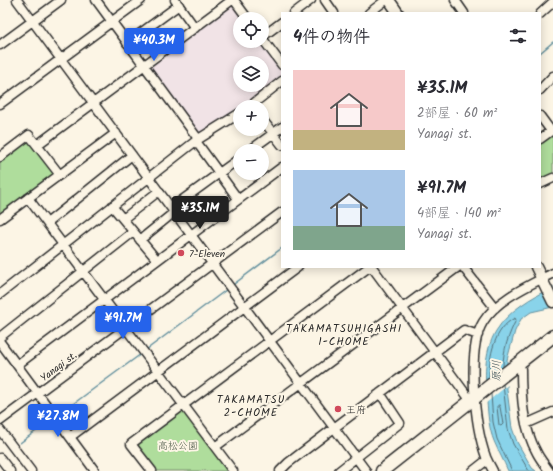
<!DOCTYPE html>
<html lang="ja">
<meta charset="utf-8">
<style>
:root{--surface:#fff;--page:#f7f7f7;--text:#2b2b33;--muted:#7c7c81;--accent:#2563eb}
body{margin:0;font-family:Kalam,"Klee One",sans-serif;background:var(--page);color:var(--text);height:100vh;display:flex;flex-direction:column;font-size:15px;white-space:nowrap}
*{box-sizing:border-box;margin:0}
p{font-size:13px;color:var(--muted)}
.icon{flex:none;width:22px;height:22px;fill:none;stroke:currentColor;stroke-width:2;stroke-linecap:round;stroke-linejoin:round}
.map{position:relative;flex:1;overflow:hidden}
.details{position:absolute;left:281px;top:12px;width:260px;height:256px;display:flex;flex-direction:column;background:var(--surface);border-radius:0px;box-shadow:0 2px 10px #0003}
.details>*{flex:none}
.controls{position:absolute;left:233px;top:12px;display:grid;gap:8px}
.controls a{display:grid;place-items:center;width:36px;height:36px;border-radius:50%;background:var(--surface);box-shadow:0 2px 10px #0003;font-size:20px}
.price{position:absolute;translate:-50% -34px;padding:0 9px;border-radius:4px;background:var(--accent);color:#fff;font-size:13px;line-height:26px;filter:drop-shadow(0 1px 2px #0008)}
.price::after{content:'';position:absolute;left:50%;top:24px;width:12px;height:9px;margin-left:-6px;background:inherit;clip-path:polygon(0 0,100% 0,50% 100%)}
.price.current{background:#222;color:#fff}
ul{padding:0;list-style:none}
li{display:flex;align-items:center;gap:12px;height:100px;padding:0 12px}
li span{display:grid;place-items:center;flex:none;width:112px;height:80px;border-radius:0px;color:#555}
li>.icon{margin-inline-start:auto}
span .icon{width:48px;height:48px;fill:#fffc;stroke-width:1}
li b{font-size:17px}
h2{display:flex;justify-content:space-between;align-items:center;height:48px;padding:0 12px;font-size:17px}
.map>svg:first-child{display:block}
</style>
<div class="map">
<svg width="553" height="471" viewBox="0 0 553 471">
<rect width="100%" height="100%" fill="#fcf5e5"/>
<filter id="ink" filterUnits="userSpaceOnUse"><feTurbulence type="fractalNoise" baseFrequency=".025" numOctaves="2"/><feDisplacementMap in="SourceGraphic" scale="8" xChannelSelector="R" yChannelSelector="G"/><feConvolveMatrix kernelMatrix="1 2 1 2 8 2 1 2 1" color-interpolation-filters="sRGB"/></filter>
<g filter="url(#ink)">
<!-- built -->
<path fill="#f1e3e6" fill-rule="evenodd" d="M231,4l3,1 10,14h-4v22h21l21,29v6l-29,24 -55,34 -50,-69zM240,63h22v22h-22z"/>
<!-- green -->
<path fill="#afdd9c" stroke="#6d8464" d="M553,135v39l-13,6v-36z
M27,139l29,36 -56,41v-57z
M184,410l43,58v3h-72l-18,-25v-3z"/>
<!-- water -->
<path fill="#89d3ea" stroke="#63909e" d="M553,287v20l-22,5 -10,7 -6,12 -8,29v30l5,38 5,14 15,26 4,3h-28c-4,-10 -10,-20 -14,-30 -5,-12 -6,-26 -7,-39 -2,-24 -4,-49 9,-71 12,-20 36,-34 57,-44z"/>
<!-- pier -->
<path fill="#fcf5e5" d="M509,363v21l-24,20 -1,-21z"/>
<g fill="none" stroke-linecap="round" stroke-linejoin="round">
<!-- shore -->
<path stroke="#516e77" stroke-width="1" d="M489,377c0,-20 5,-49 26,-59l1,2c-7,14 -13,30 -13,46
M503,384l5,45 5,15 16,27
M491,394l2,28 4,17 15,32
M499,405l1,2 3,17 -2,2 -2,-1 -2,-18z"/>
<!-- stream -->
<path stroke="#63909e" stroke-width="1.5" d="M540,53l13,-11
M234,284l48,-36
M146,350l80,-60
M58,415l83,-61
M20,443l32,-24"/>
<defs>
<path id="minor" d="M17,0l349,471
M96,0l100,136 2,8 40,55
M175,0l20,28
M234,0l14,19
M325,0l9,13
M455,0l9,13
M294,13l17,-13
M369,13l17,-13
M540,14l13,-12
M262,37l20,-15
M262,38l20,27
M127,43l52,-38
M0,45l61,-45
M540,90l13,-14
M0,104l141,-104
M249,107l33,-26
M540,116l11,15
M262,119l20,26
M540,139l11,-8h2
M37,145l195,-145
M249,151l33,-24
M0,157l29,-22 31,40
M540,184l13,-6
M28,198l205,273
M112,206l45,54
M0,219l116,-86
M123,219l36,-28
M47,223l85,-68
M140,240l32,-26 2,-8 66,-48
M372,267l99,134
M463,267l32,41
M0,294l197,-154 43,-27
M0,337l133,-105
M0,342l95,129
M17,365l265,-198
M521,369c0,28 2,59 16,84 3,6 8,12 12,18
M0,421l282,-209
M526,424l27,-12
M0,430l31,41
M70,437l228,-170
M215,447l243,-180
M0,458l10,13
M152,471l-21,-27 238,-177
M280,471l8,-8 46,-35 130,-98 14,5
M339,471l61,-48 -20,-30
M473,471l14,-11
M493,471c-2,-4 -5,-9 -7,-14 -11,-30 -20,-107 -3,-135 14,-23 47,-37 70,-49"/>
<path id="major" d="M389,0l9,13
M536,267l17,35"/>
<path id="highway" d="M382,471l171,-135"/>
</defs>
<!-- minor casing -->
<use href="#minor" stroke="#2b2b2b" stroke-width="11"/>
<!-- major casing -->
<use href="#major" stroke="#2b2b2b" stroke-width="13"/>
<!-- highway casing -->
<use href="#highway" stroke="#2b2b2b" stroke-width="15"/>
<!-- minor -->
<use href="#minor" stroke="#fcf5e5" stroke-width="8"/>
<!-- major -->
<use href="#major" stroke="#fcf5e5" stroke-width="10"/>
<!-- highway -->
<use href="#highway" stroke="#fcf5e5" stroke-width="12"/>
</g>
</g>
<!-- markers -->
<g fill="#d1495b" stroke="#fcf5e5" stroke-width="1.5">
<circle cx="181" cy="253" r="4"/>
<circle cx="338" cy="409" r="4"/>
</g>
<g text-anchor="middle" stroke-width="4" stroke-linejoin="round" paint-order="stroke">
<!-- poi labels -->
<g font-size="10" fill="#2b2b2b" stroke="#fcf5e5" text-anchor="start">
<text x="189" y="257">7-Eleven</text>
<text x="346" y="413">王府</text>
</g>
<!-- street labels -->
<g font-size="10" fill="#2b2b2b" stroke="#fcf5e5">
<text transform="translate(58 366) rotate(-37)" y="4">Yanagi st.</text>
</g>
<!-- park labels -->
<g font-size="10" fill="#4c5847" stroke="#fcf5e5">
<text x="178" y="449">高松公園</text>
</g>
<!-- neighbourhood labels -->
<g font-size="11" letter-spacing="1" fill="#2b2b2b" stroke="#fcf5e5">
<text x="344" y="332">TAKAMATSUHIGASHI<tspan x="344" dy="13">1-CHOME</tspan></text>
<text x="251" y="403">TAKAMATSU<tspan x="251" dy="13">2-CHOME</tspan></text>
</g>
<!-- water labels -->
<g font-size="11" font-style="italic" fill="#42555b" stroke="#fcf5e5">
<text transform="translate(496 371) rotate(-90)" y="4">原川</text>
</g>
</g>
</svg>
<div class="controls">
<a><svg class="icon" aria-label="locate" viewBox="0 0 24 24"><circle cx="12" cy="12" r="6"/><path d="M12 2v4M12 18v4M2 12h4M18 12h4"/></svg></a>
<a><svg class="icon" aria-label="layers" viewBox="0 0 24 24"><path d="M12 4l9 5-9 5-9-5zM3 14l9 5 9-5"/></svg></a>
<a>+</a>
<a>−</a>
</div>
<b class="price" style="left:154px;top:62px">¥40.3M</b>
<b class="price current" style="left:200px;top:230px">¥35.1M</b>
<b class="price" style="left:123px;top:340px">¥91.7M</b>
<b class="price" style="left:58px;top:438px">¥27.8M</b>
<section class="details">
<h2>4件の物件<svg class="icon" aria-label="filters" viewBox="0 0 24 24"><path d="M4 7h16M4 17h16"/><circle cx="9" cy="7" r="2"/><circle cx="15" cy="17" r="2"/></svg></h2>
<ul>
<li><span style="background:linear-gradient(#f6c9c9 75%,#c2b280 0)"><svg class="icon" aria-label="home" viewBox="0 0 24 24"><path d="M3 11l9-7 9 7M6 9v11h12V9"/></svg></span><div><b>¥35.1M</b><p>2部屋 · 60 m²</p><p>Yanagi st.</p></div></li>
<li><span style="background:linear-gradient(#a9c7e8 70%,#7fa58c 0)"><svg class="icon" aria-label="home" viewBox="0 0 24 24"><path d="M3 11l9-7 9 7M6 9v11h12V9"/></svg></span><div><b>¥91.7M</b><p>4部屋 · 140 m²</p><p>Yanagi st.</p></div></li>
</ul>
</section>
</div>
